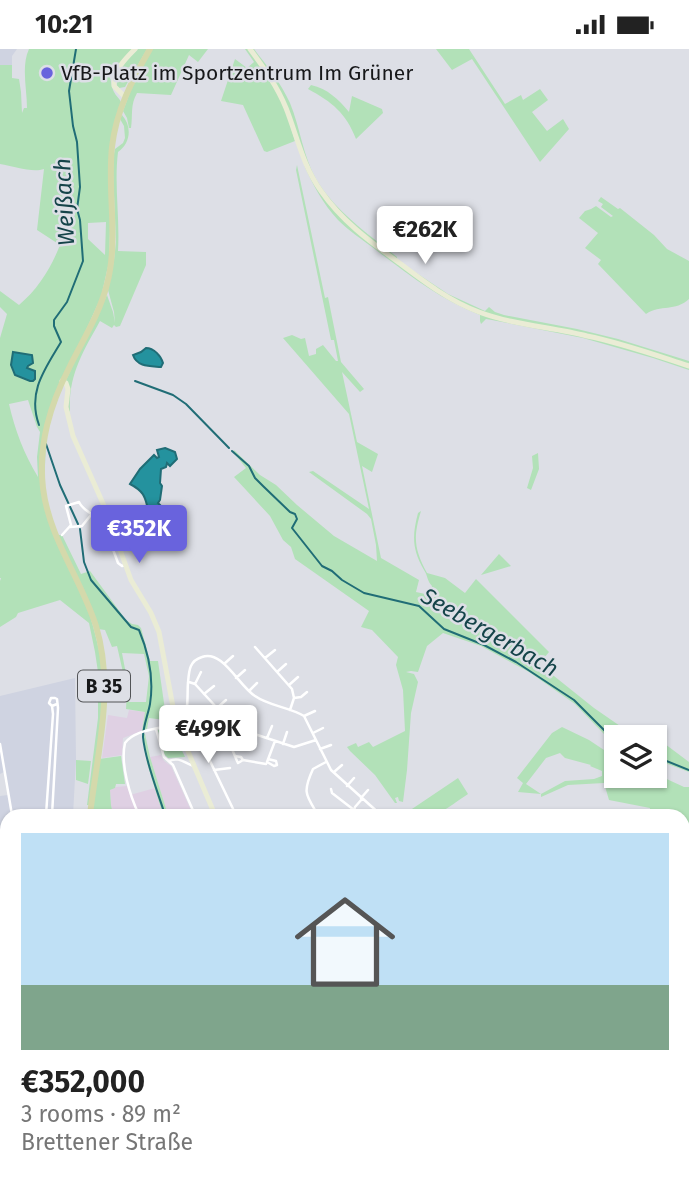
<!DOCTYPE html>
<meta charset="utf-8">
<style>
:root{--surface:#fff;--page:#f6f6f6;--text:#222;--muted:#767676;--line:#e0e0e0;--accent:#6963dd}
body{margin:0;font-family:"Fira Sans",sans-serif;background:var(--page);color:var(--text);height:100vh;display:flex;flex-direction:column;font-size:26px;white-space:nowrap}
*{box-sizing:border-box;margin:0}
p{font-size:23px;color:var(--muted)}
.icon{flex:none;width:38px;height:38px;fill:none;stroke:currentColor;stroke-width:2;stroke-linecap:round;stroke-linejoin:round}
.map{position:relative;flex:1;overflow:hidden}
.details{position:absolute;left:0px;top:760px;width:690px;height:387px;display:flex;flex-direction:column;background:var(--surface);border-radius:21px 21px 0 0;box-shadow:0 2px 5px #0004}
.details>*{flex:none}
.tools{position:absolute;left:604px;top:676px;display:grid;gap:14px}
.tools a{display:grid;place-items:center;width:63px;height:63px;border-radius:0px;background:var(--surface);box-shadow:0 2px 5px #0004;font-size:35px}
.price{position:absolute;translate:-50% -60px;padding:0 16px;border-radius:7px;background:#fff;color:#222;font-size:23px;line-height:46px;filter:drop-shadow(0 2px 4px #0008)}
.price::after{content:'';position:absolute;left:50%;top:42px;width:21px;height:16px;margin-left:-10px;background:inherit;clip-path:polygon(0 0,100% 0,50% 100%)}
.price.on{background:var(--accent);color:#fff}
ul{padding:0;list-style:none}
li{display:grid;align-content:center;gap:14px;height:371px;padding:0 21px}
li+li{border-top:2px solid var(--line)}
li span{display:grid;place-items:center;height:217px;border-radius:0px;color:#555}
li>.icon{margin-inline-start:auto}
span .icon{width:126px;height:126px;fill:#fffc;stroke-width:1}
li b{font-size:30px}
.status{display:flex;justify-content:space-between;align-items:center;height:49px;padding:0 35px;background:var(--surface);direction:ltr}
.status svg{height:19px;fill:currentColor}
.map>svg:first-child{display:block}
</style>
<div class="status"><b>10:21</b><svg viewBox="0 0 49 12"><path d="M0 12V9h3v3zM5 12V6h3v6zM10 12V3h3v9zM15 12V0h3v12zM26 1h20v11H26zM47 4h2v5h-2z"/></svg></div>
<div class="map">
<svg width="689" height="1146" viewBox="0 0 689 1146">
<rect width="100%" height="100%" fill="#dddfe6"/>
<!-- built -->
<path fill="#cfd3e1" d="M0,0h17l-5,7v9h-12z
M75,629l1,82 -3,55h-66v100l-3,2 -2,4 -2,-2v-46l6,-3 -6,-13v-61l8,-1 -4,-23 -4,2v-78z"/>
<!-- industrial -->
<path fill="#dfd0e3" d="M129,661l16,2 -3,19 -19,7 -1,17 -20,3 6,-43 19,3z
M161,706l3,6 7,5 22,49h-25l-18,-58z
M127,737l3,9 25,-7 8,27h-50l-2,-10 -1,-15 6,-3z
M0,907l2,4 5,-2v114l-7,-7z"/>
<!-- green -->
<path fill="#b2e1b8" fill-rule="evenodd" d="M29,0h105l-20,24 -5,-2 -4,2 1,4 3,-1c3,5 2,11 5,16 2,4 5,6 7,10l-8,30 -4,130 -8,35 -54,119 -3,74 13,45h5l19,39 9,-3 36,49 6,4 6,1 3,3 9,33h8l8,56 -1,3 -16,-2 -2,11 -5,2 3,-19 -19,-3 1,-19 -10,-44 -5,1 -7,-17 -7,-1 -9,-17c6,21 12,42 14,64 2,43 -8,87 -14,129h-2l11,-87v-46l-3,-20 -6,-29 -29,-23 -42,13 -2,4 -16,10v-46l1,-3h-1v-240l7,-24 -7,-7v-16l19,14c19,-16 32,-37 41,-60l-23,-15 7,-61c-12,4 -30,-3 -44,-5v-99h12v13l7,1 2,13 1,21 2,-5h3c0,-19 -6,-42 2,-59zM106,173l-1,33 -17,-16v-16zM13,303l19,3v9l-4,1 -1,3 6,2 3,4 -3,7 -21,-10zM28,351l9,27 3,5 -3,25 1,20c-14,-23 -23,-47 -29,-73zM122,604l22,1 5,22 -3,26h-17v-12z
M138,0h9l-22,38 -6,1 -2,-2c-2,-15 10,-27 21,-37z
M152,0h56l-10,13 -9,-7 -18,40 -34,-2c-7,12 -4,22 -6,35h-2l-2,-10 -4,-7 12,-32z
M245,0h3l20,27 18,35 9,30 -28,11 -3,-1 -21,-46 -22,-4 14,-42 12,9 7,-6z
M252,0h2c13,17 27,34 36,54 10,24 13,53 26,76 19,32 52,55 81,78v2l6,5 45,30 37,17 4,-4 6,5 9,3 73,14 41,10 71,22v9l-36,-12 -70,-20 -91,-18 -6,-1 -5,5 -1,-3v-6c-39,-15 -71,-40 -104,-65 -13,-10 -27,-19 -38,-30 -15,-16 -25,-35 -34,-55l19,31 20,22 28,24 49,36c-35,-31 -78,-53 -103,-94 -15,-27 -22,-57 -34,-85 -8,-18 -20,-34 -31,-50z
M436,0h33l36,55 16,-9 2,5 17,-11 8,11 -16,12 15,19 16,-12 6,10 -29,33 -68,-103 -20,11z
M311,36c17,4 27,14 38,27l3,-16 30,13 1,4 -27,26c-10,-26 -24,-37 -48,-50z
M122,66c10,11 9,28 -4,37 -4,33 2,66 0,99l28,1v13l-26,61 -4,1 -2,-2 -2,3 -12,-7c-17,31 -32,54 -30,91l-2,-3 -2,-29 41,-85 6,17 2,11 -1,-11 -6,-22 6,-30 2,-18 -3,-70 1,-18 1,-5 8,-6 2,-5 -1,-12 -4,-7z
M297,116l28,133 3,-1 13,65 23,27 -4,3 -18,-20 15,70 21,12 -6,18 -10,-6 19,92 38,22 -3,12 14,3 2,-9c-5,-5 -4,-10 -8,-16 -12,-21 -12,-34 -6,-57l3,-2c-8,26 -7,38 6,62l18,5 20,15 11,-14 73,73 -10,12 55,44 42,29h-20v5l-12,-8 -29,-30 -46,-32 -48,-26 -38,-13 -16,13 -9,26 -7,-1 -5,1 8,2 4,8 -7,31 -4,57 -4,32 -4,-1 -1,-4 -3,1 2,5h-2l-20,-28 -25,-24 -3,-4 9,-4 2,4 11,-5 4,5 32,-16 -2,-41 -7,-25 2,-8 -26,-27 -11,-3 8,-16 -74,-52 -4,-12 -8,-7 -13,-24 -36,-39 12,-9 -13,-16 1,-2 26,25 16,10 21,20 37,31 43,25 -1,-16 -5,-26 -4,-5 -58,-42 4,-1 56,38 -20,-95 -66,-76 9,-3 9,4 4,-1 4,18 7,-2v-5l7,-4 13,16h2l-4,-21h-3l-35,-170z
M601,148l17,12 2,-1 34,27 13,14 22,12v38c-14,13 -28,5 -43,15l-48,-50 3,-4 -16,-12 13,-15 -19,-15 6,-7 6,-2 5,-3 15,11 2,-1 -12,-9 2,-3 -5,-3z
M538,404l1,16 -8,21 -4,-2 6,-20 -1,-12z
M499,505l12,12 -30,9z
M171,678l14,30 -17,1 -4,-4 -6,-24z
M562,678l27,13 27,18v17h38l1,-26 3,2 7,-7 24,18v10l-24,-9 -7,12 26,12h5v71l-3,1 -3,-2 -1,-42h-33l1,-7 -41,-8 -5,-17 -36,2 -27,12v-3l-23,-2 5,-9 -6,-5 35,-45zM560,704l5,5 26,7 -1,1 12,5v5l-8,3 -29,2 -24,13 -15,-10 20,-26z
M145,685l5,23 18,58h-5l-16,-52 -5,-29z
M121,707l4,28h-9l-1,4 -5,2 1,15 2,10h-7l-1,-1 -13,1 7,-56z
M76,711l15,1 -3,23 -12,-4z
M458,729l10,16c-23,15 -33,28 -62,19z
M507,1139h65l5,7h-60z"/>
<!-- water -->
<path fill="#24929e" stroke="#206d76" stroke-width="2" d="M146,299c8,0 15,8 17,15l-2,4c-11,-1 -24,0 -28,-12l8,-3z
M13,303l19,3 1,8 -5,3 -1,2 8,3v8l-2,2h-3l-15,-6 -4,-10z
M165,399l10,4 2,7 -7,7 -3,-3 -1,4 -5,2 -1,14 2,3 -2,14 -2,3c5,4 6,7 6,14l-13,1c-7,-17 -2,-24 -21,-34l10,-15 14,-14 3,3 2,-1 -2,-7z"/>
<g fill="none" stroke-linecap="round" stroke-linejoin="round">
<!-- stream -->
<path stroke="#206d76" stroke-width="2" d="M135,332l38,14 13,9 43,44
M39,376c-12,-33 6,-56 22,-83l-7,-16v-6l13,-18 16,-41 -3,-41 -3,-11 3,-22 -3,-45 -4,-16 -4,-35 7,-42
M46,395l14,41 18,39
M232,402l17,15 6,12 8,8 27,26 5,2 2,5 -5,9 30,38 10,5 10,9 22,13 55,13 25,23 40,16 32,17 58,38 32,32 10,7
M80,480l4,33 7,18 40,47 8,3c10,24 15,49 11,74 -2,11 -7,22 -7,33 2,24 15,55 22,78
M654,707l35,14
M515,1139l9,7
M242,1146l1,-7"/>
<!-- street -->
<path stroke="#fff" stroke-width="2.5" d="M70,478l12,-1 9,-11
M62,486l9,-10 -5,-19 13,-4c4,9 14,11 20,19 9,13 14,28 19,42l4,3 3,-1
M255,598l37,42 2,9 -4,12
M265,609l10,-8
M224,615l9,-8
M277,623l9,-8
M236,629l9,-8
M189,633l6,2 33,36 14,10 52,17 22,-7
M195,635l6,-12
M289,636l9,-8
M249,642l8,-8
M204,645l10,-8
M294,649l7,-1 6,-5
M217,659l9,-8
M187,663l6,3 16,44 27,56
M304,667l11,-5
M156,680l8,28 9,8 22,50
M251,684l5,-12
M313,684l10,-5
M267,689l5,-12
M0,695l12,71
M250,695l3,-10
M283,695l4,-12
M320,700l11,-4
M235,707l6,1 2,3 -5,3 -1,-2c-9,-23 -15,-26 1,-47
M268,710l8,2 1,4 -3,1 -7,-4 8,-21
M243,711l23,4
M169,712c11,-5 16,3 25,5
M214,721l16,-2
M334,723l8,-7
M347,737l7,-8
M331,740l1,4 22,17
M361,749l7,-8
M46,766l7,-101 -1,-8
M52,766l6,-107 -1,-9 -2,-1h-4l-2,5 3,3 5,-2
M139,766c-9,-19 -19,-51 -14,-72 12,-17 44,-12 58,-24 6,-5 4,-27 5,-36 1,-12 1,-22 14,-26 20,-8 37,29 53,39 14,10 34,11 49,20l27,54 50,45
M318,766c-12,-20 -16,-22 -5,-46l13,-7
M353,766l2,-8 7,-8
M0,867l7,7
M0,1066l7,2
M229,1139v7
M297,1139v7
M309,1139l4,7
M340,1139l4,7
M397,1139l3,7
M446,1139l4,7
M414,1146l4,-4"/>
<!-- secondary -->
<path stroke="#eaecd5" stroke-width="5" d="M250,0c14,19 27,37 36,59 11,28 17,58 35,83 20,29 48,50 77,71 25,19 51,39 81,50 34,13 73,15 108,24 35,7 68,19 102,30
M125,48l-11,-11c-1,-15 11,-27 21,-37
M62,332l4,2 2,6 -2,18 7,29 32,72 26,72 20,33 8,19 17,91 39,92
M682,869l7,2
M0,908l7,-2
M0,1062l7,2
M458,1139l13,7
M276,1146v-7"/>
<!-- primary -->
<path stroke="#d4d9ab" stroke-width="6" d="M90,766c7,-62 25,-126 6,-189 -15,-47 -47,-88 -53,-138 -5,-44 7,-83 27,-122 13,-26 30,-53 37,-82 12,-45 0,-91 5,-137 4,-36 20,-67 38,-98
M177,1146l1,-7"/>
</g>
<!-- markers -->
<circle fill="#6963dd" stroke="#dddfe6" stroke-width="2.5" cx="47" cy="24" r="7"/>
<g text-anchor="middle" stroke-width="5" stroke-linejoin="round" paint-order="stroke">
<!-- shield labels -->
<rect fill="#dddfe6" stroke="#525457" stroke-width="2" x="78" y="621.5" width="52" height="31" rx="5"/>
<g font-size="19" font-weight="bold" fill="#17181a">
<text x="104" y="644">B 35</text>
</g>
<!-- poi labels -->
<g font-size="21" fill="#17181a" stroke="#dddfe6" text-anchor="start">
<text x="61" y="31">VfB-Platz im Sportzentrum Im Grüner</text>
</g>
<!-- water labels -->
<g font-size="23" font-style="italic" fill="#154449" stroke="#dddfe6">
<text transform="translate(64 153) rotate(-93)" y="8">Weißach</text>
<text transform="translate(490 583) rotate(30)" y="8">Seebergerbach</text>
</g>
</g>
</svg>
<div class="tools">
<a><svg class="icon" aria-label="layers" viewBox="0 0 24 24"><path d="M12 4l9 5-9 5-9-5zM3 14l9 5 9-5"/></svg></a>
</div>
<b class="price" style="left:425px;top:217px">€262K</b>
<b class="price on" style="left:139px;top:516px">€352K</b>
<b class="price" style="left:208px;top:716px">€499K</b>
<section class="details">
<ul>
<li><span style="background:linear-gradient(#bfe0f5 70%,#7fa58c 0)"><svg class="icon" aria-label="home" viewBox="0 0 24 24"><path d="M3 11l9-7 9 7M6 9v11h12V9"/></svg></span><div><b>€352,000</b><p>3 rooms · 89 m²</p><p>Brettener Straße</p></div></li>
</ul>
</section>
</div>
